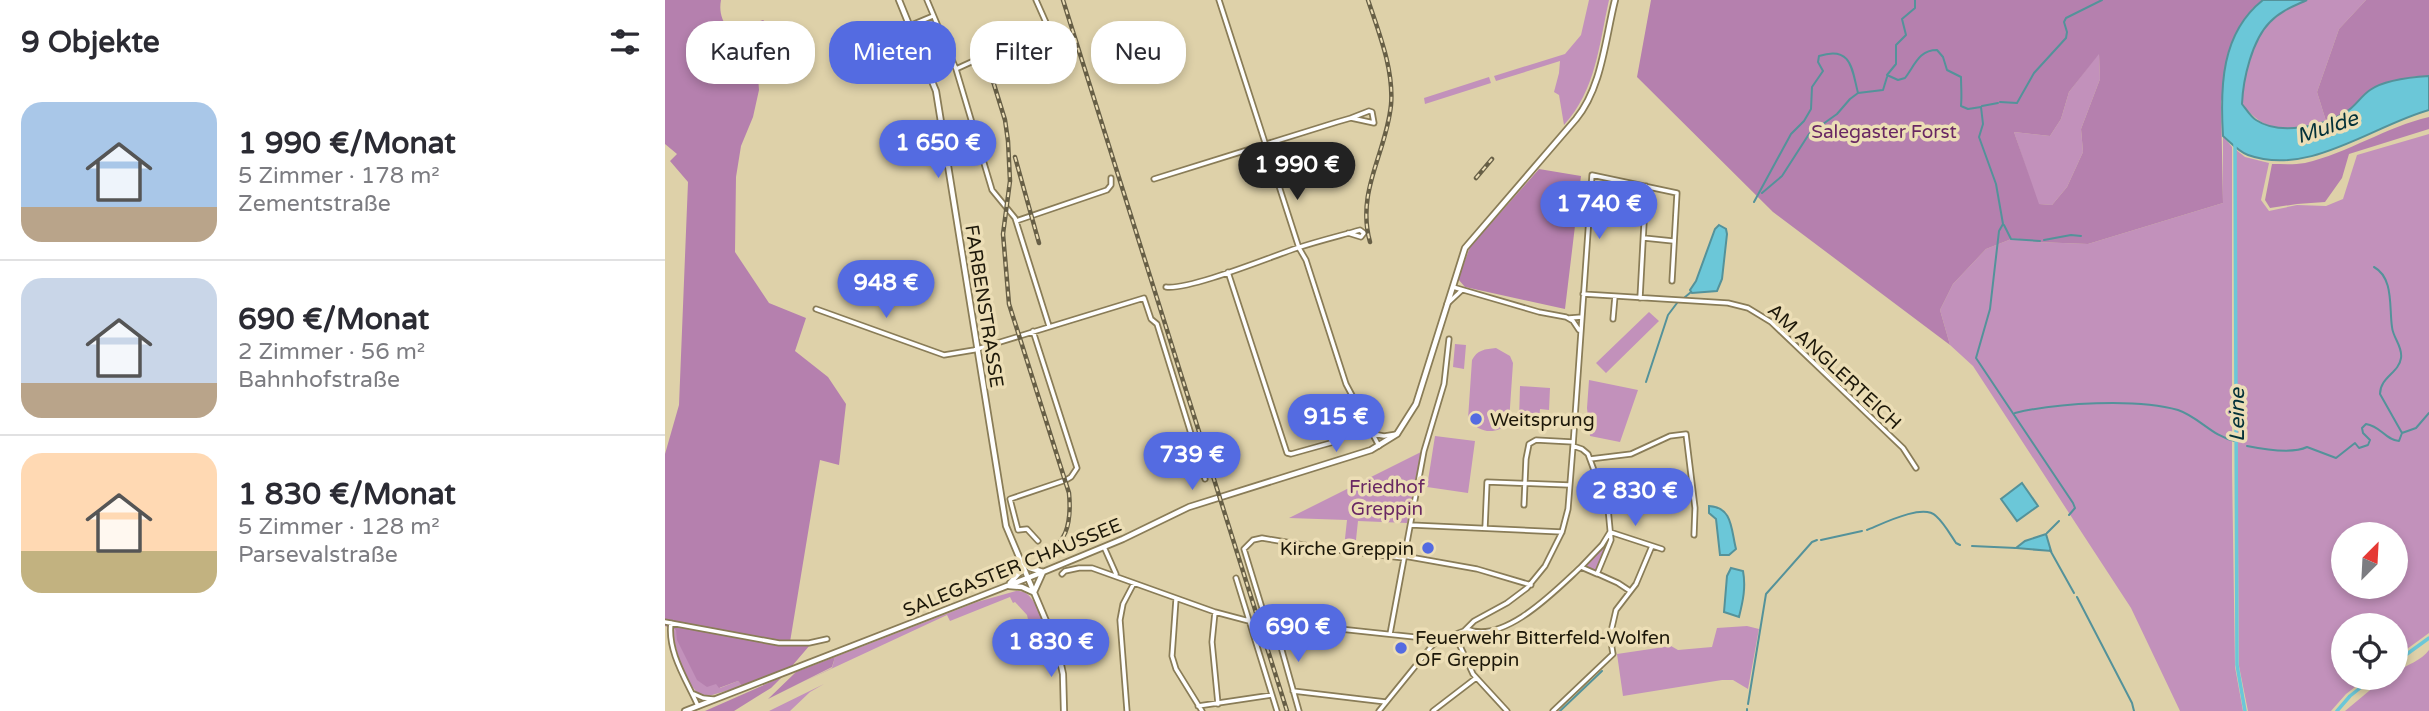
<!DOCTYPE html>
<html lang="de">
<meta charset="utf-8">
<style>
:root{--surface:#fff;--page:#f7f7f7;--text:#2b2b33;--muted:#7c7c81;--line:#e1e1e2;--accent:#546be1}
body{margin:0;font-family:"Varela Round",sans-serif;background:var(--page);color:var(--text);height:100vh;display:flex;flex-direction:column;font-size:26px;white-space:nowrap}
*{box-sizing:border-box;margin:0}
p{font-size:23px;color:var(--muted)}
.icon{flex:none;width:38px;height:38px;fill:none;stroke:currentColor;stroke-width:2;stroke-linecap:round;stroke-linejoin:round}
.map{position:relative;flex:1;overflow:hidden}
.panel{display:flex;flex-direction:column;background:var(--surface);width:665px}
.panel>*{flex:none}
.hud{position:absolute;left:21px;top:21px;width:665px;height:63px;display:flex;gap:14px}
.needle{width:46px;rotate:24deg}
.controls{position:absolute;left:1666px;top:522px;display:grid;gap:14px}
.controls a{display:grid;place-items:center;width:77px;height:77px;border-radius:50%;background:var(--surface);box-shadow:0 4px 10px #0003;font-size:35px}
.price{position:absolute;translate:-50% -60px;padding:0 16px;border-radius:24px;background:var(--accent);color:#fff;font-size:23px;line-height:46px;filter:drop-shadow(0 2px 4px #0008)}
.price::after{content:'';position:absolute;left:50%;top:42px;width:21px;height:16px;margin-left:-10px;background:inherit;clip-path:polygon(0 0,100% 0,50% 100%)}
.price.selected{background:#222;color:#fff}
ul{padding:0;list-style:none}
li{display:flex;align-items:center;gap:21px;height:175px;padding:0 21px}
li+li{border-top:2px solid var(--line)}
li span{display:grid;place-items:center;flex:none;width:196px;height:140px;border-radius:21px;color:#555}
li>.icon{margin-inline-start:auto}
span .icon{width:84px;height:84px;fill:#fffc;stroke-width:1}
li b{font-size:30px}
h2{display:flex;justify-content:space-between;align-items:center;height:84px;padding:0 21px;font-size:30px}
.pill{padding:0 24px;border-radius:28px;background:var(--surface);box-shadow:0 4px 10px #0003;font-size:24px;line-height:63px}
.pill.selected{background:var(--accent);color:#fff}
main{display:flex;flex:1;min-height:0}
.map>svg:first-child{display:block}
</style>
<main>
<section class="panel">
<h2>9 Objekte<svg class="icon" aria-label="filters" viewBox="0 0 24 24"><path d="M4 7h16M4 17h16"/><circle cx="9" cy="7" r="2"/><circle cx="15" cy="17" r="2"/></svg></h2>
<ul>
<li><span style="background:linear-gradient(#a9c7e8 75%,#b9a48a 0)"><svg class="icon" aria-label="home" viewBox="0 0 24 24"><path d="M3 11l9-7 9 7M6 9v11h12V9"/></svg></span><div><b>1 990 €/Monat</b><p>5 Zimmer · 178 m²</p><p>Zementstraße</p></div></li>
<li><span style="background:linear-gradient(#c9d6e8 75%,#b9a48a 0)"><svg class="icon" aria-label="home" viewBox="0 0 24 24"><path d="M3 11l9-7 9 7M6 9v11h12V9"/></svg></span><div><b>690 €/Monat</b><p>2 Zimmer · 56 m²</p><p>Bahnhofstraße</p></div></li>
<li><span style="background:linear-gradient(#ffd9b3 70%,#c2b280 0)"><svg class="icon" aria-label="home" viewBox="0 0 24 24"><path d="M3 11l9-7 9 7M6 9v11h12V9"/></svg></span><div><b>1 830 €/Monat</b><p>5 Zimmer · 128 m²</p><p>Parsevalstraße</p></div></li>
</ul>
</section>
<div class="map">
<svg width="1764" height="711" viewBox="0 0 1764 711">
<rect width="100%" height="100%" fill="#ded1a9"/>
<!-- green -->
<path fill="#c291bb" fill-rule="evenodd" d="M924,0h20c-10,45 -13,90 -45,125l-5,-30 -5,-3 5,-19 1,-12 -64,20 -2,-5 71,-22 16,-19z
M1642,0h59l-27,29 -22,63 9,29c-38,8 -57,16 -84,-17 1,-24 10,-64 28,-82 10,-11 24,-16 37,-22z
M1434,53l1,26 -19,50 2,23 -16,35 -15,18 -14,-1 -24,-72 36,4 11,-17 8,-27z
M824,77l2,6 -66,21 -1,-6z
M1764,134v499l-33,24v-32h-53v52h25l-22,17 -15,17h-83l-9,-45 -4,-517 10,8 24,6 -8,37 8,11 28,-6 29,1 17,-7 14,-44zM1678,534h53v52h-53z
M1558,136l9,11v322l3,198 8,44h-63l-49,-103 -158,-242 -23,-21 -10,-35 13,-26 33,-35 28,-11 23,4 51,2 135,-41z
M984,312l10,9 -53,52 -10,-10z
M790,344l11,1 -2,24 -11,-2z
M831,348l14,8 3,7 -4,59c-13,14 -30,11 -41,-3l4,-59c5,-10 13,-11 24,-12z
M924,380l49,10 -18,52 -30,-6 -3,-28z
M855,386l30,2 -1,22 -9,-1 -1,12 -20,-1z
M770,436l40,5 -7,52 -41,-6z
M756,452l-14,71 -49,-2 -3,28 -11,-1 3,-28 -58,-2z
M943,542l-11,30 -12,-5z
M351,591c4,0 7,0 11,3 11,8 23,42 28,55l-9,-18 -16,-3 -3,-13 -12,-13 -2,1 -3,-6 -60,24 -3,-6 -144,67 29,-14 3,-11 142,-55z
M1082,626l12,3 -11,60 -15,-9h-11l-99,16 -6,-42 54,-8 7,4 34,-3 5,-19z
M11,629l44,59 18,-7 4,5 -33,10 -11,-2c-15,-17 -22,-41 -25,-63z
M1764,650v61h-84l36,-30 6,-4h9v-5c11,-7 26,-12 33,-22z
M159,684l-14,8 -20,19h-21z"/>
<!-- forest -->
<path fill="#b580ae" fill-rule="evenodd" d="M0,0h56c-4,22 10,32 24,46l7,-22 11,-4 15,12 -7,17 -14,15 2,26 -6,27 -12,29 -5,31 -1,75 34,51 37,15 -11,33 33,26 18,27 -7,61 -19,-5 -30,182 1,3h19l-18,21 -50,20 -4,-5 -19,7 -3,-4 -9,3 -10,-7 -20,-40 -1,-10 -11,-4v-172l14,-49 9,-223 -18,-21 7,-7 -12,-10z
M986,0h612l-11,9 -31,93 2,101 -135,41 -51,-2 -23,-4 -28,11 -33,35 -13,26 10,35 -177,-133 -136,-135zM1434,54l1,25 -19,50 2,23 -16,35 -15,18 -13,-1 -25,-72 36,4 11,-17 8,-27z
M1701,0h63v76l-18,1 -39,12 -25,23 -21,9 -9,-29 22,-63z
M1764,117v12l-80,25 -7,24 -17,24 -28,2 -27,4 -5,-8 7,-36c10,0 22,1 33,-1 43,-10 81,-36 124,-46z
M874,169l42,7 -16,133 -100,-22 -7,-8 12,-32z
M170,657l-3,10 -64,32 28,-27z
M117,677l-11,11 -37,23h-29z"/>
<!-- water -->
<path fill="#6bc7d8" stroke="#54929a" stroke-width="2" d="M1598,0h44c-13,6 -27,11 -37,22 -18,18 -27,57 -28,82 4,5 9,13 14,16 24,16 67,6 90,-8 9,-5 15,-16 24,-22 14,-10 43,-13 59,-14v34c-57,16 -120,67 -181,45 -9,-3 -18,-13 -25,-19 -3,-49 -2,-103 40,-136z
M1054,225l7,4 1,5 -5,45 -5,12 -25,2 -2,-3 6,-9 19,-52z
M1357,483l16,23 -21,15 -16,-22z
M1044,506c24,1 22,24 27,43l-7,6h-9l-4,-36 -7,-6z
M1381,534l5,17 -35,-3 9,-7z
M1066,568l12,3c3,16 0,30 -4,46l-15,-5 3,-36z"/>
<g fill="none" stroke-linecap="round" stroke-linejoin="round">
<!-- stream -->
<path stroke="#54929a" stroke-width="2" d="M1250,0v8l-13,11 4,16 -10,10v19l-9,11 11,5 7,-2c10,-13 14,-28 32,-28l6,7 4,13 14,7c0,10 1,19 0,29l7,3 13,-2 2,17 -4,13 17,47 7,40 -4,7 -9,78 -14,49 97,145 2,5 -6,7
M1335,102l17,1 17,-30 32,-35 1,-6 -3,-10 2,-4 36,-18
M1317,106l16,-3
M1097,193l20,-17 27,-42 28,-20 13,-15 8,-6
M1089,202l37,-68 13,-13 7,-12 1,-22 11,-16 -5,-9 1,-6c33,-11 33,14 39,37l25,-3 4,-13
M1339,225l7,14 29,2
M1379,240l27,-5 10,1
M1709,267c20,11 15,40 18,60 1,11 11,20 9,31 -2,15 -21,19 -21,36l22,39
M1019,298l7,-6
M981,382l22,-67 9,-12
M1350,413c41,-10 121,-15 163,-3 21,7 35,27 57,31
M1582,446c15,3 46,8 60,1l29,11 19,-15 4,5 9,-3 2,-5 -7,-7 -1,-5 4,-4c15,2 19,16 33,17l3,-8 14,-5 13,-15
M1202,530c15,-6 56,-27 69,-14 8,7 14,18 20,27l4,2
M1382,533l12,-12
M1156,540l41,-9
M1307,546l44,2
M1385,550l24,43
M1412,597l55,106 2,8
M1083,704l18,-110 46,-52 5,-2
M895,711l42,-40
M1082,711v-2"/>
<!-- canal -->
<path stroke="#6bc7d8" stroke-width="3.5" d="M1570,143l2,522 8,46
M1731,662l33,-24
M1672,711l13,-15 24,-19"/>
<defs>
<path id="street" d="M262,0l29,69 36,121 23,28 34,108
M554,0l80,248 7,12 40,124 33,62
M244,26l24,-10
M291,69l92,-42 -12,-27
M489,179l183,-57 14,-4 23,5 -2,-11 -3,-1 -18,7
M924,214l56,4
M351,221l91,-31 4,-5v-7
M979,238l29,3
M563,272l59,181 4,1 43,-12 33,-20
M501,287c24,3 104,-30 131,-39 21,-7 42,-12 63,-18l4,3 -3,4 -13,-4
M788,287l86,25 27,5 7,4 6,9
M918,294l145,9 20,5 23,14 132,126 13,20
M975,298l6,-112
M782,304l15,-14
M151,309l128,46 30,-5 170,-52 7,21 6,5 48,155
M904,318l13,-1
M948,319l2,-23
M368,331l44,137 -6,9 -5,3 -56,19 8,31 9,-1 11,12
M708,434l11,2 13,-2
M908,446l9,3 6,5 20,54 3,32 -14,34 -16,-7 21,-22 8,-13
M925,459l41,-5 39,-18 16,-2 9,74 -1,27
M859,505l2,-46 3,-15 7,-4 37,2
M746,525l151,7
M820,528l2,-46 82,3
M945,532l52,17
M439,547l12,27
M739,556l73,13 54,16
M739,558l-77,-9 -65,-11 -9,2 -9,9 22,72 158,17 10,6
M397,574l3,-3 14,-3h13l123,44 34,9
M933,574l20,9 12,8
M571,578l41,133
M511,599l-4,57 4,13 26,42
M550,612l-3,30 6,62
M0,622l114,21h30l18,-4
M609,622l25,89
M6,623c-4,29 16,58 27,83
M802,629c37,16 90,-40 114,-62
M725,634l34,-183 20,-67 5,-45
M790,635l18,39 34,37
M628,691l93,11
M29,694l9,4 10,1
M533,706l74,-11
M462,711l-7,-91 3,-16 11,-21
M714,711l56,-69 29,-11 10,-10 33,-18 20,-15 18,-22 17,-34 6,-23 5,-63 19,-271 85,18 -5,88
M768,711l43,-33
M888,711l60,-57 -3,-18 6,-26 20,-26 16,-38"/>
<path id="secondary" d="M234,0l37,91 70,435 51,121 6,27 1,37
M358,562l7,6 13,4
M345,583l9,-10 1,-13
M344,586l13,1 11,5
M369,592l9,-20
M20,711l358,-139 80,-33 66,-32 182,-57 26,-16 19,-30 49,-156 111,-129c26,-32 29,-79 39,-119"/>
</defs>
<!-- street casing -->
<use href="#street" stroke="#897c57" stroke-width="7"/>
<!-- secondary casing -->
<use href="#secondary" stroke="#897c57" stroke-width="8"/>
<!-- street -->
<use href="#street" stroke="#fff" stroke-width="3.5"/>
<!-- secondary -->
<use href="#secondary" stroke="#fff" stroke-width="4.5"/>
<defs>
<path id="rail" d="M398,0l224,711
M703,0c11,33 26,70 23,105 -5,49 -35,86 -21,137
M323,65l17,55 3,21 2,40 -7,53 6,70 60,189c3,33 -3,50 -30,69
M350,157l24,86
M811,178l16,-19"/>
</defs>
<!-- rail casing -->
<use href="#rail" stroke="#675f46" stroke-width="4.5"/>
<!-- rail -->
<use href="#rail" stroke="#ecdeb6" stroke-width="2" stroke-dasharray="5" stroke-linecap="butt"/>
</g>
<!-- markers -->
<g fill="#546be1" stroke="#ecdeb6" stroke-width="2.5">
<circle cx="811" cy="419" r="7"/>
<circle cx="763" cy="548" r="7"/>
<circle cx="736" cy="648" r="7"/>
</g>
<g text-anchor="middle" stroke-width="7" stroke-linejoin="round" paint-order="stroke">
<!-- park labels -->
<g font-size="19" fill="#692863" stroke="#ecdeb6">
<text x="1219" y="138">Salegaster Forst</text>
<text x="722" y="493">Friedhof<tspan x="722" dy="22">Greppin</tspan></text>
</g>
<!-- street labels -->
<g font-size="19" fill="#1d1809" stroke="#ecdeb6">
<text transform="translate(320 306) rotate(81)" y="7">FARBENSTRASSE</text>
<text transform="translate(1170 366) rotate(43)" y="7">AM ANGLERTEICH</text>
<text transform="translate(347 567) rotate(-22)" y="7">SALEGASTER CHAUSSEE</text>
</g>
<!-- poi labels -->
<g font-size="19" fill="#1d1809" stroke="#ecdeb6" text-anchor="start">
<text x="825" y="426">Weitsprung</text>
<text x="749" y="555" text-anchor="end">Kirche Greppin</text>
<text x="750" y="644">Feuerwehr Bitterfeld-Wolfen<tspan x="750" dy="22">OF Greppin</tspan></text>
</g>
<!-- water labels -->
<g font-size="21" font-style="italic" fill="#043239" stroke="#ecdeb6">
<text transform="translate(1662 127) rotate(-18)" y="7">Mulde</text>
<text transform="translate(1572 415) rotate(-90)" y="7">Leine</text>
</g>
</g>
</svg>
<div class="controls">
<a><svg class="needle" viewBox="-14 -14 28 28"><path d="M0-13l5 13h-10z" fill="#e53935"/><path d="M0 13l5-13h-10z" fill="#7c7c81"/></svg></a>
<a><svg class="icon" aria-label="locate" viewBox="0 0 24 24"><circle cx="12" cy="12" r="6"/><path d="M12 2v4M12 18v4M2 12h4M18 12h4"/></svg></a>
</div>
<b class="price" style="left:273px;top:180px">1 650 €</b>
<b class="price selected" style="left:632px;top:202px">1 990 €</b>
<b class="price" style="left:934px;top:241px">1 740 €</b>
<b class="price" style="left:221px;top:320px">948 €</b>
<b class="price" style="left:671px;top:454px">915 €</b>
<b class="price" style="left:527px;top:492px">739 €</b>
<b class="price" style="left:970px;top:528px">2 830 €</b>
<b class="price" style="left:633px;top:664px">690 €</b>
<b class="price" style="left:386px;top:679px">1 830 €</b>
<div class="hud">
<a class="pill">Kaufen</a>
<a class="pill selected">Mieten</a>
<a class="pill">Filter</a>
<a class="pill">Neu</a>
</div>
</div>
</main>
